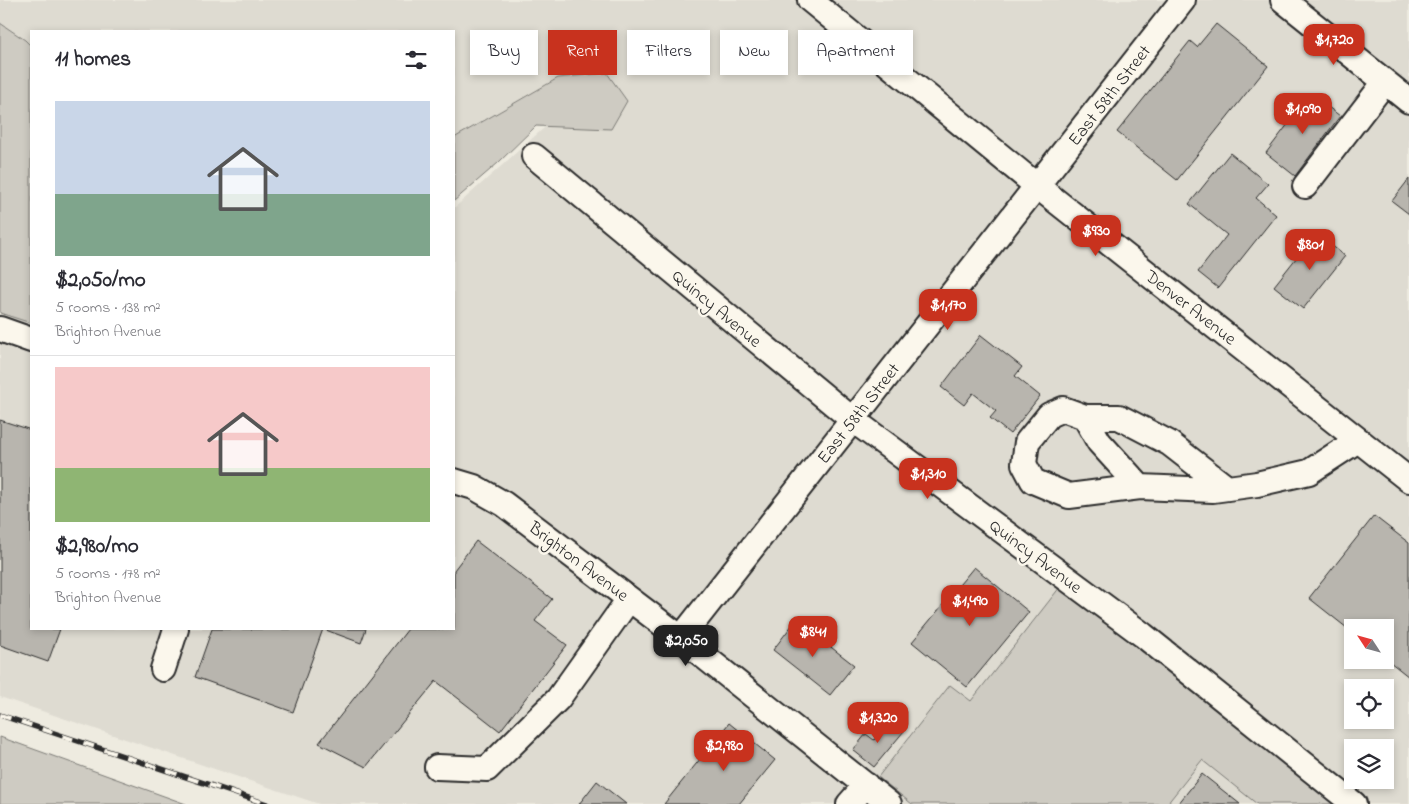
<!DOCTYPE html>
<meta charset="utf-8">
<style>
:root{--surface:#fff;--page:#f2f2f3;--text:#2b2b33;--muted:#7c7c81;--line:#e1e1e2;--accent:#c8321e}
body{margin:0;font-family:"Indie Flower",sans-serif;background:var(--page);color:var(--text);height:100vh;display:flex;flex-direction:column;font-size:19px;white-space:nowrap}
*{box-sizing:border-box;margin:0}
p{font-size:16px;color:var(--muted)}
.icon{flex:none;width:28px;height:28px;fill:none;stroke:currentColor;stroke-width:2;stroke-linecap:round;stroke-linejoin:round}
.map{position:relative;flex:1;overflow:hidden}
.side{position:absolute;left:30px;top:30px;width:425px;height:600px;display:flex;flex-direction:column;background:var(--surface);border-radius:0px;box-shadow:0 2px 8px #0003}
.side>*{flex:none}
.banner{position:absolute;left:470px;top:30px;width:475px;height:45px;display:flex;gap:10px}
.needle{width:32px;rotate:306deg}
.tools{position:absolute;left:1344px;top:619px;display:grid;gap:10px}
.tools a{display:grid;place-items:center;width:50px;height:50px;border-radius:0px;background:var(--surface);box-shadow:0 2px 8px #0003;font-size:25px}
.price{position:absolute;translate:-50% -42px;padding:0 11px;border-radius:10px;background:var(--accent);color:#fff;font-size:16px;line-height:32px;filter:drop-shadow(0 1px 2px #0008)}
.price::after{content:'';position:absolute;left:50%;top:30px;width:15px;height:11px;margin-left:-8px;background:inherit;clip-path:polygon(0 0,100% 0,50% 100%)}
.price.selected{background:#222;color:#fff}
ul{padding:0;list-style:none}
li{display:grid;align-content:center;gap:10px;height:265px;padding:0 25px}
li+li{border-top:1px solid var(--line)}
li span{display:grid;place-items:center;height:155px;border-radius:0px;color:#555}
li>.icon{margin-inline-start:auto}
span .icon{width:90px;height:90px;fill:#fffc;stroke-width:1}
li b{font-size:21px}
h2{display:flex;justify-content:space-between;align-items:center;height:60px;padding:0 25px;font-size:21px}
.tag{padding:0 18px;border-radius:0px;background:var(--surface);box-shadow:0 2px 8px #0003;font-size:18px;line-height:45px}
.tag.selected{background:var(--accent);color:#fff}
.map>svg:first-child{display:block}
</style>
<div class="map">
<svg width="1409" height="804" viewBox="0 0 1409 804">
<rect width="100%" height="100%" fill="#eeebe0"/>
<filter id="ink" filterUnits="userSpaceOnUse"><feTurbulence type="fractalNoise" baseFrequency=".02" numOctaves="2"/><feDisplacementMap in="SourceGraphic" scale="10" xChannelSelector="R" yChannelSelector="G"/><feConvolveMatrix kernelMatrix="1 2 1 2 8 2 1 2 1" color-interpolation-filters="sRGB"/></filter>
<g filter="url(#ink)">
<!-- built -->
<path fill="#dedbd1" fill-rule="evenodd" d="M0,0h1409v804h-1090l-319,-107v-391l31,10v313h423v-421l152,-135 -49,5 -103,60v-107h-423v15l-6,-6 -25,-17zM1352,628h33v32h-33zM1352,688h33v32h-33zM1352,748h33v32h-33z"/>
<!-- green -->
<path fill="#cecbc2" stroke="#7c7b76" d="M0,23l25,17 6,6v277l-31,-10z
M607,73l20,28 -16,28 -75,-3 -38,37 -44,38v-63l104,-60z
M1060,587l277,217h-80l-55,-44 -35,44h-255l-34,-27 72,-92 21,16z
M0,737l186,67h-186z"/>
<!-- building -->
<path fill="#b8b5ae" stroke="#2b2b2b" d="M1216,24l52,42 -91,114 -60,-48 73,-91 7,6z
M1311,94l29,22 -45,60 -29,-23z
M1230,153l38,31 -12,14 20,17 -58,73 -20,-16 29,-37 -38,-31z
M1409,179v35l-17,-13z
M1316,233l29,23 -42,53 -29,-23z
M981,335l41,32 -7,9 25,20 -30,38 -20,-16 6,-7 -23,-18 -9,12 -23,-18z
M0,420l31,10v199h29l-12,33 -48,-17z
M1374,516l35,27v134l-24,-19v-30h-33v4l-43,-34z
M476,541l76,58 -17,22 32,24 -67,86 -64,-50 -70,86 -47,-24 89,-114h46v-59z
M974,567l55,45 -62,75 -55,-45z
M796,620l58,45 -24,30 -57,-45z
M212,629h154l-5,14 -38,-14 -30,83 -98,-35z
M890,720l14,11 -30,36 -21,-17 13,-16 8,6z
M729,723l46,37 -36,44h-75z
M1202,774l38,30h-62z
M597,781l29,23h-47z"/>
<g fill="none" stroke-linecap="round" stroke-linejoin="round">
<defs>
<path id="minor" d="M810,0l227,186 372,294
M1283,0l126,101
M534,156l319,264 290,215 211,169
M1305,186l80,-104
M0,329l31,11
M1085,417h34l50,26 58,45
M454,481l20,6 30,17 177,134 208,166
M1140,487l-71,9 -36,-15 -9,-17 3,-22 22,-27 14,-6 22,8 14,25 41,45 73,3 44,-6 52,-12 49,-32
M681,638l502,-638
M163,669l13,-40
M437,767l50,2 71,-70 71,-100
M849,804l17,-19"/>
</defs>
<!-- minor casing -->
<use href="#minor" stroke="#2b2b2b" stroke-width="28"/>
<!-- minor -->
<use href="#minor" stroke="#fbf7ec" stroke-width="24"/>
<defs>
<path id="rail" d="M0,715l267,89"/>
</defs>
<!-- rail casing -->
<use href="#rail" stroke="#2b2b2b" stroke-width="5.5"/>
<!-- rail -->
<use href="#rail" stroke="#fbf7ec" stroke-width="4" stroke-dasharray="11" stroke-linecap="butt"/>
</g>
</g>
<g text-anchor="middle" stroke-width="5" stroke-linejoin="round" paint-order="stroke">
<!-- street labels -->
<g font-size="18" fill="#2b2b2b" stroke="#fbf7ec">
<text transform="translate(1109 95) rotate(-52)" y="6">East 58th Street</text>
<text transform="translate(1191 307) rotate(38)" y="6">Denver Avenue</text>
<text transform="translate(717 308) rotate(40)" y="6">Quincy Avenue</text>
<text transform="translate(858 413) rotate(-52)" y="6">East 58th Street</text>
<text transform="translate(1036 556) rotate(37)" y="6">Quincy Avenue</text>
<text transform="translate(579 561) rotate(37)" y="6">Brighton Avenue</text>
</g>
</g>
</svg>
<div class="tools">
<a><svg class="needle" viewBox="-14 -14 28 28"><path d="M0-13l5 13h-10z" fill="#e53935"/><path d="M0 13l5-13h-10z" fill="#7c7c81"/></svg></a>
<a><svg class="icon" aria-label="locate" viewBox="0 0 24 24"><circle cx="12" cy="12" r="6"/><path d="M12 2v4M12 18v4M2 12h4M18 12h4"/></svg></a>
<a><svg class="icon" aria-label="layers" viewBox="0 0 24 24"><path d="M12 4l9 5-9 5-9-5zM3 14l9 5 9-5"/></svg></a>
</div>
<b class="price" style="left:1334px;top:66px">$1,720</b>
<b class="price" style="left:1303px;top:135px">$1,090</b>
<b class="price" style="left:1096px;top:257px">$930</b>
<b class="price" style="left:1310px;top:271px">$801</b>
<b class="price" style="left:948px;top:331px">$1,170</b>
<b class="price" style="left:928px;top:500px">$1,310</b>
<b class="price" style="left:970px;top:627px">$1,490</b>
<b class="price" style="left:813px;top:658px">$841</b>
<b class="price selected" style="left:686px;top:667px">$2,050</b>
<b class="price" style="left:878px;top:744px">$1,320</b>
<b class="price" style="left:724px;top:772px">$2,980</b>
<div class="banner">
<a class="tag">Buy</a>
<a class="tag selected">Rent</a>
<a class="tag">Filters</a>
<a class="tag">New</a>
<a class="tag">Apartment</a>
</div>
<section class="side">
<h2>11 homes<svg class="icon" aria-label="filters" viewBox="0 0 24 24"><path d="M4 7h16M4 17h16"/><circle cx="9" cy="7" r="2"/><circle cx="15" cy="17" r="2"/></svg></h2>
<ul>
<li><span style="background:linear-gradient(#c9d6e8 60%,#7fa58c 0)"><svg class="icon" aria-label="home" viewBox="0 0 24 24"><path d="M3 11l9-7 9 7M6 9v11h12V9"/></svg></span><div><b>$2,050/mo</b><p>5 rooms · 138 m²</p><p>Brighton Avenue</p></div></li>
<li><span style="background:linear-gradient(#f6c9c9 65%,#8fb573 0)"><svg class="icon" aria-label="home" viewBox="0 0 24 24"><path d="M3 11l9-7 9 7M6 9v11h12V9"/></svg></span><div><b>$2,980/mo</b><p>5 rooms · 178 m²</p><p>Brighton Avenue</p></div></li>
</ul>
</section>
</div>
